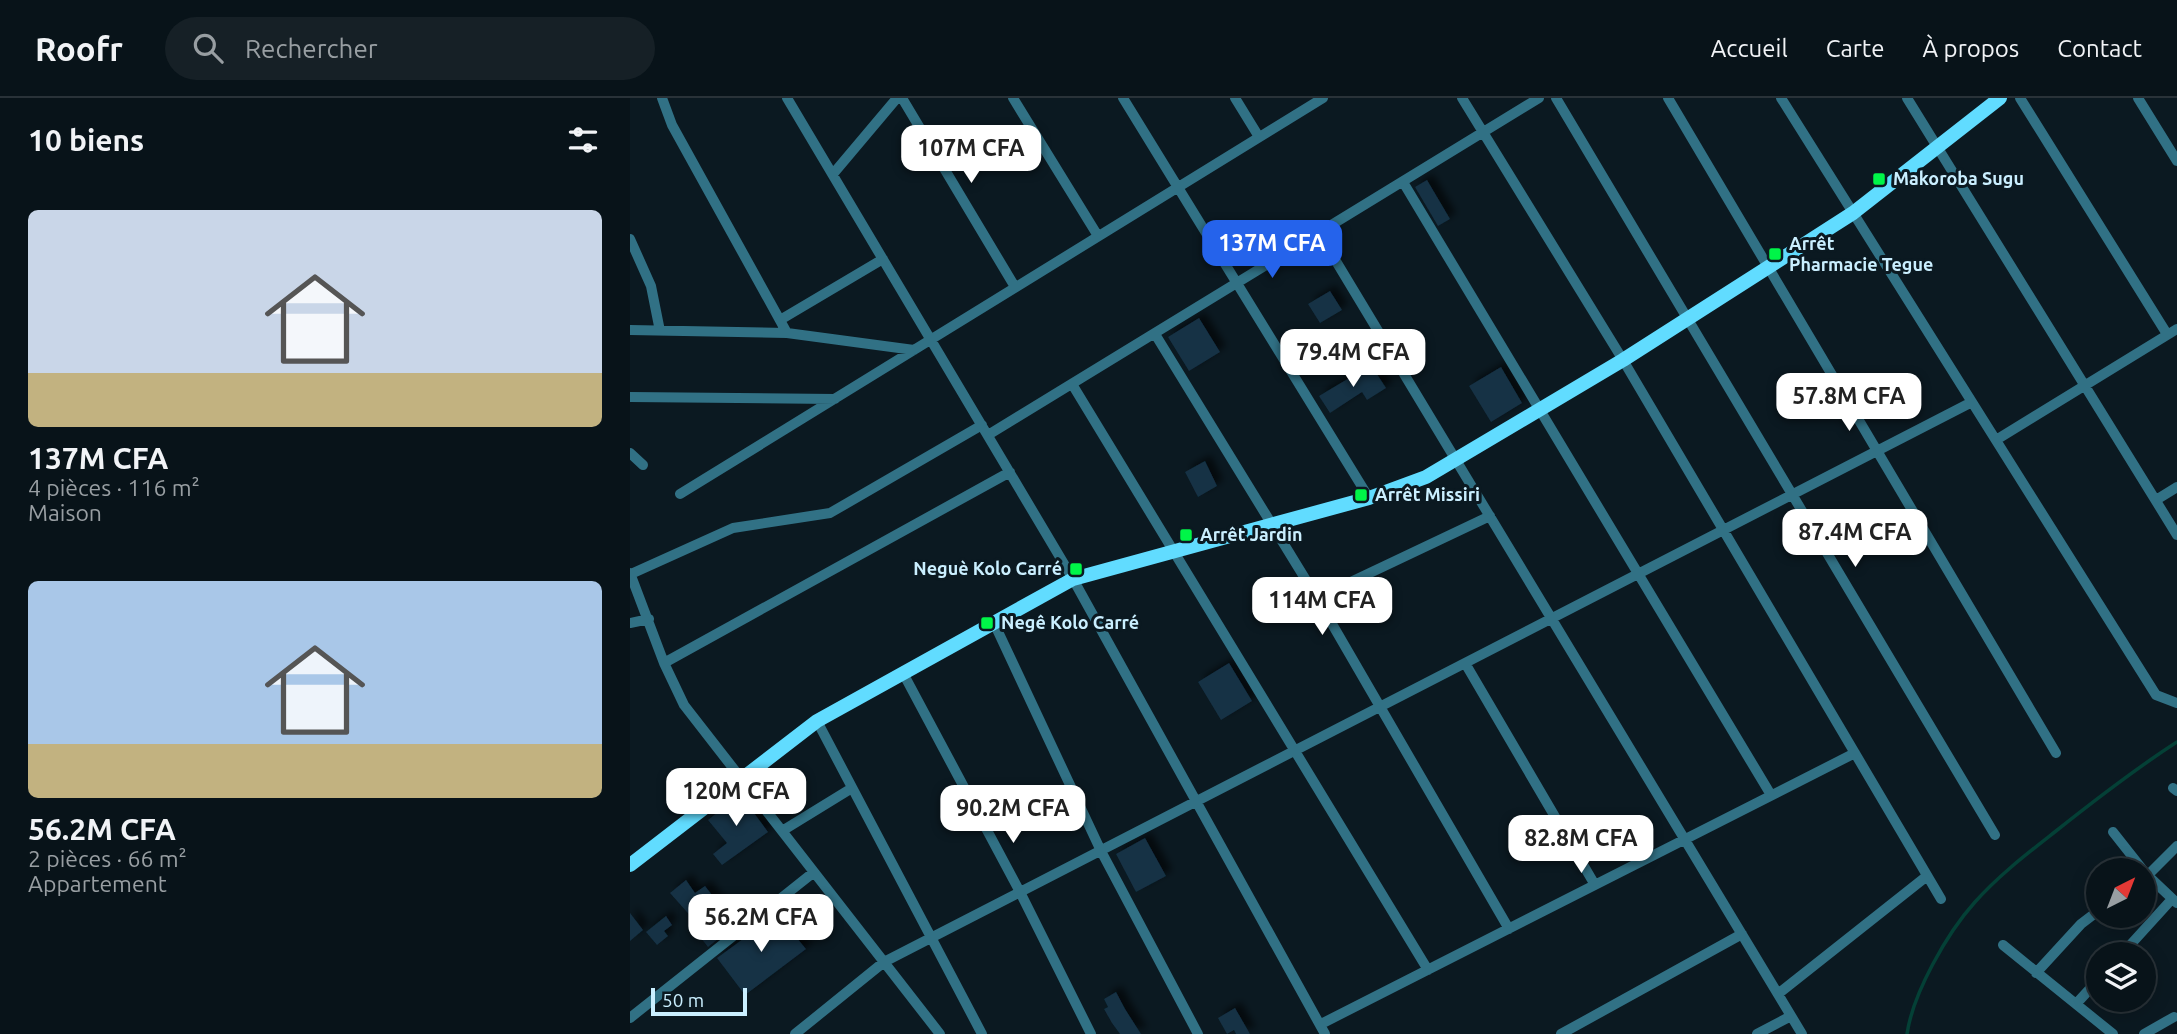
<!DOCTYPE html>
<html lang="fr">
<meta charset="utf-8">
<style>
:root{--surface:#081319;--page:#162026;--text:#f1f3f6;--muted:#989ea2;--line:#293238;--accent:#2563eb}
body{margin:0;font-family:Ubuntu,sans-serif;background:var(--page);color:var(--text);height:100vh;display:flex;flex-direction:column;font-size:26px;white-space:nowrap}
*{box-sizing:border-box;margin:0}
p{font-size:23px;color:var(--muted)}
.icon{flex:none;width:38px;height:38px;fill:none;stroke:currentColor;stroke-width:2;stroke-linecap:round;stroke-linejoin:round}
.map{position:relative;flex:1;overflow:hidden}
.side{display:flex;flex-direction:column;background:var(--surface);width:630px}
.side>*{flex:none}
.needle{width:46px;rotate:42deg}
.controls{position:absolute;left:1456px;top:760px;display:grid;gap:14px}
.controls a{display:grid;place-items:center;width:70px;height:70px;border-radius:50%;background:var(--surface);box-shadow:0 4px 18px #0003,0 0 0 2px var(--line);font-size:35px}
.scale{position:absolute;left:21px;bottom:18px;width:96px;box-sizing:border-box;padding-left:7px;border:4px solid #caefff;border-top:0;font-size:19px;line-height:24px;white-space:nowrap;color:#caefff;-webkit-text-stroke:5px #0b1921;paint-order:stroke}
.price{position:absolute;translate:-50% -60px;padding:0 16px;border-radius:14px;background:#fff;color:#222;font-size:23px;line-height:46px;filter:drop-shadow(0 2px 4px #0008)}
.price::after{content:'';position:absolute;left:50%;top:42px;width:21px;height:16px;margin-left:-10px;background:inherit;clip-path:polygon(0 0,100% 0,50% 100%)}
.price.on{background:var(--accent);color:#fff}
ul{padding:0;list-style:none}
li{display:grid;align-content:center;gap:14px;height:371px;padding:0 28px}
li span{display:grid;place-items:center;height:217px;border-radius:10px;color:#555}
li>.icon{margin-inline-start:auto}
span .icon{width:126px;height:126px;fill:#fffc;stroke-width:1}
li b{font-size:30px}
h2{display:flex;justify-content:space-between;align-items:center;height:84px;padding:0 28px;font-size:30px}
header{display:flex;align-items:center;gap:42px;box-sizing:border-box;height:98px;padding:0 35px;background:var(--surface);border-bottom:2px solid var(--line)}
header strong{font-size:33px}
nav{display:flex;gap:38px;margin-inline-start:auto;font-size:24px}
.search{width:490px;height:63px;background:var(--page);display:flex;align-items:center;gap:18px;box-sizing:border-box;padding:0 24px;border-radius:38px;color:var(--muted);font-size:26px}
main{display:flex;flex:1;min-height:0}
.map>svg:first-child{display:block}
</style>
<header>
<strong>Roofr</strong>
<div class="search"><svg class="icon" aria-label="search" viewBox="0 0 24 24"><circle cx="10" cy="10" r="6"/><path d="M15 15l6 6"/></svg>Rechercher</div>
<nav><a>Accueil</a><a>Carte</a><a>À propos</a><a>Contact</a></nav>
</header>
<main>
<section class="side">
<h2>10 biens<svg class="icon" aria-label="filters" viewBox="0 0 24 24"><path d="M4 7h16M4 17h16"/><circle cx="9" cy="7" r="2"/><circle cx="15" cy="17" r="2"/></svg></h2>
<ul>
<li><span style="background:linear-gradient(#c9d6e8 75%,#c2b280 0)"><svg class="icon" aria-label="home" viewBox="0 0 24 24"><path d="M3 11l9-7 9 7M6 9v11h12V9"/></svg></span><div><b>137M CFA</b><p>4 pièces · 116 m²</p><p>Maison</p></div></li>
<li><span style="background:linear-gradient(#a9c7e8 75%,#c2b280 0)"><svg class="icon" aria-label="home" viewBox="0 0 24 24"><path d="M3 11l9-7 9 7M6 9v11h12V9"/></svg></span><div><b>56.2M CFA</b><p>2 pièces · 66 m²</p><p>Appartement</p></div></li>
</ul>
</section>
<div class="map">
<svg width="1547" height="936" viewBox="0 0 1547 936">
<defs>
<filter id="shadow"><feDropShadow dx="6" dy="-6" stdDeviation="3.5" flood-color="#0009"/></filter>
</defs>
<rect width="100%" height="100%" fill="#0b1921"/>
<g fill="none" stroke-linecap="round" stroke-linejoin="round">
<!-- stream -->
<path stroke="#044036" stroke-width="3.5" d="M1277,936c6,-41 40,-101 68,-132 24,-27 53,-49 81,-71 39,-31 79,-62 121,-89"/>
</g>
<!-- building -->
<path fill="#153144" filter="url(#shadow)" d="M797,82l23,39 -12,7 -23,-39z
M700,193l12,19 -22,13 -12,-19z
M569,220l21,34 -31,19 -21,-34z
M741,267l15,23 -19,12 -5,-8 -32,21 -11,-17z
M871,269l21,36 -31,19 -22,-36z
M575,363l12,25 -19,11 -13,-25z
M599,565l23,38 -31,19 -23,-38z
M110,696l28,38 -46,33 -9,-11 14,-11 -19,-23z
M515,740l21,38 -30,16 -20,-38z
M56,782l9,13 10,-7 30,39 -27,22 -18,-23 4,-4 -24,-27z
M0,815l13,17 -13,11z
M147,816l29,35 -61,46 -28,-37z
M36,818l6,9 -8,6 4,5 -11,9 -11,-13z
M486,894l9,17 16,25h-21l-8,-11 -8,-14 4,-2 -4,-8z
M605,910l15,26h-14l-2,-4 -7,4 -9,-16z"/>
<g fill="none" stroke-linecap="round" stroke-linejoin="round">
<!-- street -->
<path stroke="#317185" stroke-width="10" d="M32,0l10,27 115,208
M157,0l286,481 252,455
M272,0l113,189
M383,0l85,138
M493,0l246,400
M605,0l24,39
M832,0l161,262 318,539
M926,0l439,737
M1038,0l388,655
M1151,0l375,597 21,8
M1277,0l270,437
M1390,0l147,236
M1508,0l39,63
M203,76l64,-76
M773,84l368,613
M689,135l483,801
M0,141l21,47 9,45
M150,222l103,-61
M0,232l157,3 127,17
M525,236l162,264 192,331
M442,286l356,586
M0,299l205,2
M358,337l551,-337
M1366,342l181,-111
M0,355l13,12
M50,396l643,-396
M1526,402l21,-13
M0,475l34,90 20,42 256,329
M1,476l102,-46 97,-15 152,-88
M687,500l173,-82
M0,525l19,-4
M364,525l107,228 97,183
M34,565l346,-191
M835,565l130,222
M273,575l117,219 71,142
M187,623l165,313
M1543,690l4,3
M152,733l70,-43
M1483,734l30,38
M1514,774l33,31
M1514,781l33,-33
M1373,847l110,89
M1492,856l50,-55
M1406,875l45,-49 17,-13
M1148,896l149,-118
M1446,906l22,-24
M0,920l184,-146
M691,926l534,-271
M165,936l89,-72 1088,-560
M931,936l181,-100
M1127,936l34,-18
M1514,936l30,-17"/>
<!-- secondary -->
<path stroke="#61dcff" stroke-width="14" d="M0,767l187,-144 256,-142 296,-81 57,-21 197,-117 230,-147 147,-115"/>
</g>
<!-- markers -->
<g fill="#00f548" stroke="#0b1921" stroke-width="2.5">
<rect x="1242" y="74" width="14" height="14" rx="3.5"/>
<rect x="1138" y="149" width="14" height="14" rx="3.5"/>
<rect x="724" y="390" width="14" height="14" rx="3.5"/>
<rect x="549" y="430" width="14" height="14" rx="3.5"/>
<rect x="439" y="464" width="14" height="14" rx="3.5"/>
<rect x="350" y="518" width="14" height="14" rx="3.5"/>
</g>
<g text-anchor="middle" stroke-width="6" stroke-linejoin="round" paint-order="stroke">
<!-- poi labels -->
<g font-size="18" font-weight="bold" fill="#caefff" stroke="#0b1921" text-anchor="start">
<text x="1263" y="87">Makoroba Sugu</text>
<text x="1159" y="152">Arrêt<tspan x="1159" dy="21">Pharmacie Tegue</tspan></text>
<text x="745" y="403">Arrêt Missiri</text>
<text x="570" y="443">Arrêt Jardin</text>
<text x="432" y="477" text-anchor="end">Neguè Kolo Carré</text>
<text x="371" y="531">Negê Kolo Carré</text>
</g>
</g>
</svg>
<div class="controls">
<a><svg class="needle" viewBox="-14 -14 28 28"><path d="M0-13l5 13h-10z" fill="#e53935"/><path d="M0 13l5-13h-10z" fill="#989ea2"/></svg></a>
<a><svg class="icon" aria-label="layers" viewBox="0 0 24 24"><path d="M12 4l9 5-9 5-9-5zM3 14l9 5 9-5"/></svg></a>
</div>
<div class="scale">50 m</div>
<b class="price" style="left:341px;top:87px">107M CFA</b>
<b class="price on" style="left:642px;top:182px">137M CFA</b>
<b class="price" style="left:723px;top:291px">79.4M CFA</b>
<b class="price" style="left:1219px;top:335px">57.8M CFA</b>
<b class="price" style="left:1225px;top:471px">87.4M CFA</b>
<b class="price" style="left:692px;top:539px">114M CFA</b>
<b class="price" style="left:106px;top:730px">120M CFA</b>
<b class="price" style="left:383px;top:747px">90.2M CFA</b>
<b class="price" style="left:951px;top:777px">82.8M CFA</b>
<b class="price" style="left:131px;top:856px">56.2M CFA</b>
</div>
</main>
